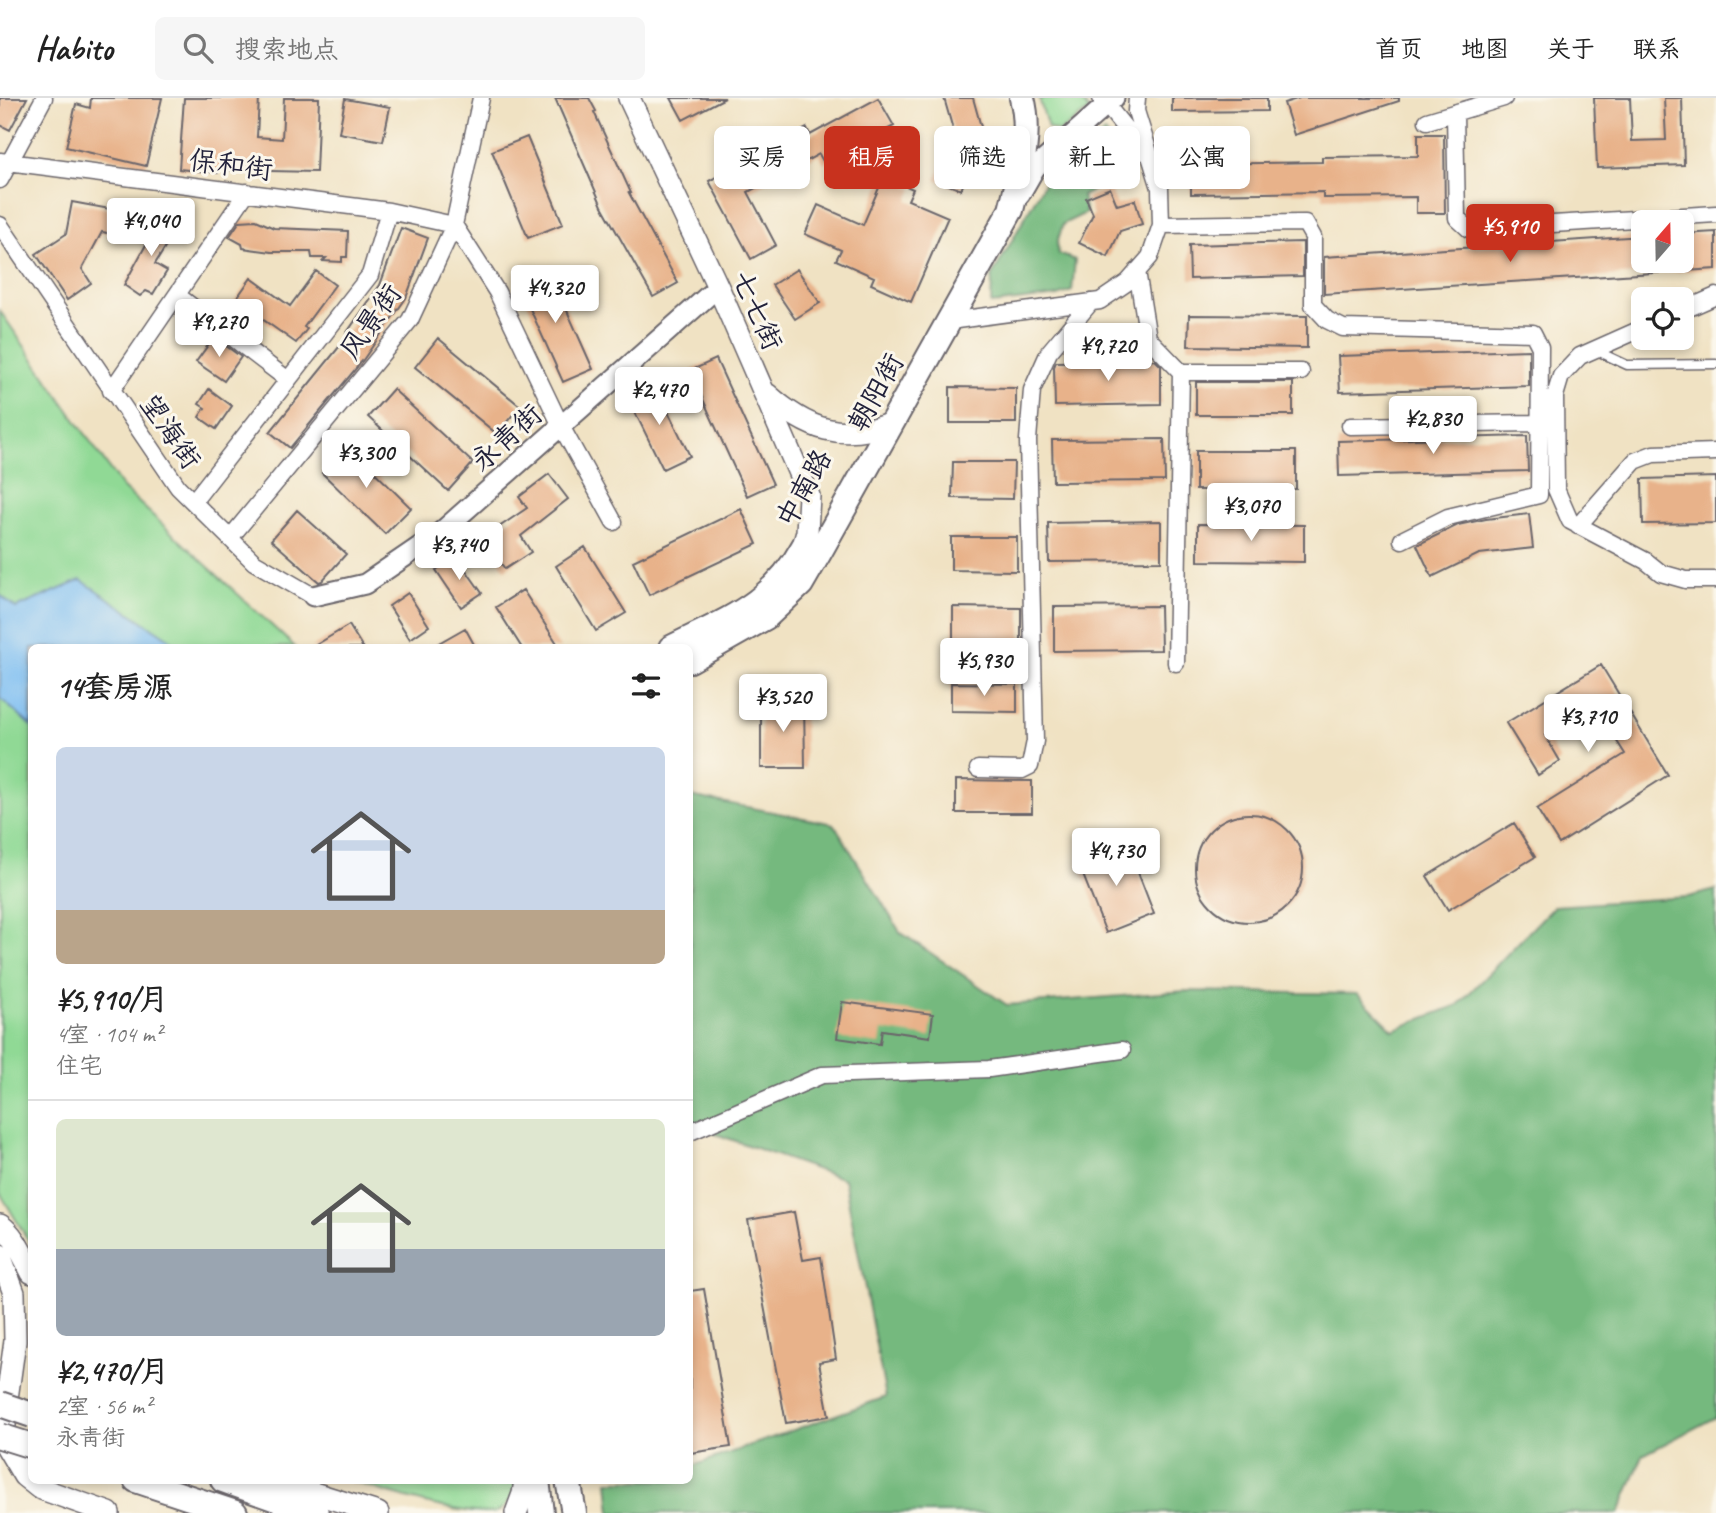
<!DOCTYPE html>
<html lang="zh">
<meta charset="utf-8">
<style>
:root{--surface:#fff;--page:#f6f6f6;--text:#222;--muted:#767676;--line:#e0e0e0;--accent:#c8321e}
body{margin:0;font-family:Caveat,"LXGW WenKai TC",sans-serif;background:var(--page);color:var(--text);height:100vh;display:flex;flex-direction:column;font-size:26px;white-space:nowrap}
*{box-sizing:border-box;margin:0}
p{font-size:23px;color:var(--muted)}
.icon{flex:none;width:38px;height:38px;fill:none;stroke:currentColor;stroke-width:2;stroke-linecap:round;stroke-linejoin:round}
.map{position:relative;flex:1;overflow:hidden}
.side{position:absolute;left:28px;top:546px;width:665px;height:840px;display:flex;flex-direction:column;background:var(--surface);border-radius:10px;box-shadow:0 4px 10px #0003}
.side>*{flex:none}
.guide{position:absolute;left:714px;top:28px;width:665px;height:63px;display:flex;gap:14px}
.needle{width:46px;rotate:20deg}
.controls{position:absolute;left:1631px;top:112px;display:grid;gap:14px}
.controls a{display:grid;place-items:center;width:63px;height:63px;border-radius:10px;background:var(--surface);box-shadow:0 4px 10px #0003;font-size:35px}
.price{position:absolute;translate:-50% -60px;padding:0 16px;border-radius:7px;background:#fff;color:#222;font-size:23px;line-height:46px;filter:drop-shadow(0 2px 4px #0008)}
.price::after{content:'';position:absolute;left:50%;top:42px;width:21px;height:16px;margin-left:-10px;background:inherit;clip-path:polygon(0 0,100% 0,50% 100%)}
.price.active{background:var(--accent);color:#fff}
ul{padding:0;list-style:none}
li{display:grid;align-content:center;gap:14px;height:371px;padding:0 28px}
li+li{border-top:2px solid var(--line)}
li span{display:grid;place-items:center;height:217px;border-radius:10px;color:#555}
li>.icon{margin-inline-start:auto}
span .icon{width:126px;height:126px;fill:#fffc;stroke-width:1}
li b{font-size:30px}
h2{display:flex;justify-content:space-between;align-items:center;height:84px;padding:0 28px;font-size:30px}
.pill{padding:0 24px;border-radius:10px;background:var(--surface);box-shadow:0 4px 10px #0003;font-size:24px;line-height:63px}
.pill.active{background:var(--accent);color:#fff}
header{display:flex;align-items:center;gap:42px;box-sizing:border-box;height:98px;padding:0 35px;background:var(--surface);border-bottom:2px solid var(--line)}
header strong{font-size:33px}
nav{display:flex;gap:38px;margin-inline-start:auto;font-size:24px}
.search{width:490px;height:63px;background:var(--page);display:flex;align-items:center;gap:18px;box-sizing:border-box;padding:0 24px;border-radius:10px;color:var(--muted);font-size:26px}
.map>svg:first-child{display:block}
</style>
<header>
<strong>Habito</strong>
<div class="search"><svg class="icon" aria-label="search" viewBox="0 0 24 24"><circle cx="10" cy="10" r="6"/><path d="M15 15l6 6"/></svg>搜索地点</div>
<nav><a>首页</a><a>地图</a><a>关于</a><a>联系</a></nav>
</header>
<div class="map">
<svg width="1716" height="1415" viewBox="0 0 1716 1415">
<rect width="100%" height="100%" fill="#fbf7ec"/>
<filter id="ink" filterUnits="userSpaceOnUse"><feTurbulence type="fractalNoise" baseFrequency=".0143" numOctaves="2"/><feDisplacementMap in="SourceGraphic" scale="14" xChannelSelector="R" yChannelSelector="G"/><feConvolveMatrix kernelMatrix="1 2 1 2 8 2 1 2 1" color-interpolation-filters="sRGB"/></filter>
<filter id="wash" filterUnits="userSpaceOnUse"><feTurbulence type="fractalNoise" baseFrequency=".00686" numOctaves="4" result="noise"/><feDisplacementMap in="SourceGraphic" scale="28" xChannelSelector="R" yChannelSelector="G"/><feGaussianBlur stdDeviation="1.57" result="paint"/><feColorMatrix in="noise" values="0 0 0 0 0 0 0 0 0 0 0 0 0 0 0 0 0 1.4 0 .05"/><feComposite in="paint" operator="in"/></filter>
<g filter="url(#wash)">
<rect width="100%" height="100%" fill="#f0e2c3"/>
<!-- green -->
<path fill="#90d995" stroke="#597e68" stroke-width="2" d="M1039,0h40l10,12 -30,22 -11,-4z
M0,213l122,176 173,160 -263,1 -1,597 -31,-52z
M351,1383h166c-2,13 -10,29 -24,32 -44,0 -101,-19 -142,-32z"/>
<!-- forest -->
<path fill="#74b97e" stroke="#4b6e5c" stroke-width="2" d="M1105,34l14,22 -25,14 6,19 -18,9 4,17 -23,11 -6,19 2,11 16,6 -3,31 -14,5 -67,8 1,-28 54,-96z
M690,698l144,28 66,108 107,73 179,-14 171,3 36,36 65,-25 96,-99 134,-9 28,-7v527l-73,38 -24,58h-1008l-3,-32 82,-1v-13l196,-70 -42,-218 -154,-54z"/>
<!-- water -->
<path fill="#7dbef2" stroke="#507096" stroke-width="2" d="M81,482l100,67 -149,1 -1,78 -31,-28v-103l16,13z"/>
<g id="blocks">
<!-- building -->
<path fill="#e8b28a" d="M0,0h27l-17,32 -10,-5z
M91,0h71l-16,68 -80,-19 10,-43 14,4z
M184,0h75l-2,39 25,2 2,-41h35l-3,74 -98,-2v3l-39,-4z
M555,0h34l7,13 -2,1 37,81h-2l49,90 -25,14 -51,-91z
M671,0h54l-42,22z
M878,0l16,28 -70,37 -5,-9 -71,38 28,53 -25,14 -42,-78 98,-53 3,7z
M944,0h29l10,36 -22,56 -25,-10 18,-47z
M1172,0h95v13l-95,1z
M1300,0h99v3l-105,34 -10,-32z
M1594,0h36l2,43 34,-1 -2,-42h18l2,67 -87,3z
M345,1l45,8 -7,34 -44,-8z
M1418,36h26l1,79h-29v-16l-93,1v-6l-132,2v-30l131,-2v-5l96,-1z
M527,39l36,87 -35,14 -36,-87z
M884,78l29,13 -5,11 40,17 -37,85 -40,-18 3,-7 -38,-17 5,-10 -36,-16 13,-29 45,20z
M1110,90l7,17 18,-5 7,24 -22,7 -12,26 -29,-14 14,-29 -7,-16z
M72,104l54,10 -4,24 -20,-4 -20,37 9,14 -24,17 -31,-46 30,-20z
M158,115l13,8 -3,4 8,5 -21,34 12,7 -14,23 -7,-3 -6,5 -16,-11 24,-44 -7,-2z
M256,122l18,8 74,3 -1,26h-5v5l-19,-1 3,-3h-14l-1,-6h-39l-29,-4 -1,-4 -13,-7 11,-16z
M401,130l27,10 -22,60 -43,62 -73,88 -20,-16 78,-96 -2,-2 34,-49z
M1716,134v37l-392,25v-37l319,-21v25h39v-27z
M1303,144v34l-113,3 -1,-34z
M548,170l45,101 -30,13 -45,-100z
M797,171l23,34 -25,16 -23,-34z
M316,173l19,14 -31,42 3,2 -11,14 -34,-24 -3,4 -13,-8 -4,3 -13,-9 22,-31 39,28z
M1189,217l118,1v32l-119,-2z
M214,239l27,20 -17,24 -28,-19z
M438,240l82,68 -23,28 -82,-67z
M1529,252v36l-189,6 -2,-36z
M716,261l57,125 -26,12 -57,-125z
M1155,262l6,6v38l-106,2 -1,-39 2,-5z
M1196,284h97v33h-97z
M655,287l35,71 -27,13 -35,-71z
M950,289l66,1v35h-66z
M209,291l23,17 -16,23 -17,-12 6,-9 -6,-4z
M393,291l80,74 -25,28 -80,-74z
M1527,338l1,35 -189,5 -1,-35z
M1164,341l1,42 -112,1 -1,-42z
M348,348l63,62 -26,26 -63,-61z
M1196,353h100v38l-100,1z
M953,364h61l-1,37 -61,-1z
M549,376l19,25 -47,37 10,16 -26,17 -22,-31 44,-30 -8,-11z
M1716,379v46l-73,1 -1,-45z
M741,411l16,35 -108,51 -16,-34z
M297,412l49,44 -24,27 -3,1 -48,-42z
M1529,416l4,34 -54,6 -47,23 -15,-32 41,-20 28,-6z
M1161,423v40l-112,1 -1,-39z
M1198,426l106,1v37l-106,-1z
M951,439h66v34l-66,-1z
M585,449l41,66 -30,18 -40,-65z
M456,458l26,37 -21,14 -25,-37z
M523,492l37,58h-38l-26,-41z
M408,495l21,33 -19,13 -21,-33z
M1160,508l1,44 -107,1v-44z
M953,509l68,1v35l-68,-1z
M349,527l14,23h-52z
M465,530l11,20h-46z
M1601,567l67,110 -109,69 -22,-35 88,-55 -31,-49 -49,30 15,26 -22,14 -32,-52z
M951,585l66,1v28l-66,-1z
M761,601h43l1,69h-44z
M956,682l76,1v32h-76z
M1195 770a54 54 0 1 1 108 0a54 54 0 1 1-108 0Z
M1514,725l21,34 -87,53 -21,-34z
M1127,746l27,70 -48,19 -28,-71z
M842,904l91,12 -3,23 -48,-7 -2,14 -43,-6z
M794,1114l9,48 18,-3 15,102 -17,3 10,54 -43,7 -38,-203z
M704,1191l27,158 -41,6v-162z"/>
</g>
</g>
<g filter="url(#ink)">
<use href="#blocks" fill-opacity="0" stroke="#6a656b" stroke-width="2"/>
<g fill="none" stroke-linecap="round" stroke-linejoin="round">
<defs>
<path id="service" d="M1595,252l32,15 89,-1"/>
<path id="minor" d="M1101,0l43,54
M1455,15l2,105 12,11 247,-15
M1427,23l77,-23
M0,63l389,50 65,14 43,67 64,134 53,96
M0,82l44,-82
M0,127l178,262 76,75 59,34
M1161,127l144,-2 8,14v68l14,15 16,8 190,5 7,14 -1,148 -91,22 -46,23
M1137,173l11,67 33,34h120
M177,197l111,85
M1682,213l34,-15
M949,223l151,-20 28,-19 22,-25 11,-32 -1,-37 -24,-77 1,-13
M1643,230l-63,28 -19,20 -6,20 1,93 14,32 76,40 15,12 25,7h30
M111,293l136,-199
M1350,328l189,-3
M193,404l177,-227 19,-64
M1578,428l57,-65 18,-7 63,-2
M230,440l180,-218 44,-95 27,-127
M1176,565l5,-291
M978,671l44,1 8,-4 5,-25 -7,-301 4,-50 17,-38 42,-50
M690,1034l132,-57 167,-6 133,-19"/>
<path id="tertiary" d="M1020,96l15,-26 79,-70
M313,498l52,-12 76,-52 277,-245"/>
<path id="secondary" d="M629,0l89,189 91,209 -2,36 -5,18
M767,296c40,36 75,48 125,29
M0,1127c16,11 23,32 32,48
M0,1157l14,38 1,48 -10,72v31l19,32 15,12 70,25
M272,1382l106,33
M516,1415l7,-19 2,-14"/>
<path id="primary" d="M671,550c57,-29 101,-43 133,-102
M690,562l76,-43 35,-33 18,-31 192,-343c9,-36 21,-76 11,-112
M136,1382l99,33
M223,1382l93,33
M537,1382l4,33
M568,1382l6,33"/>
</defs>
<!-- service casing -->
<use href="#service" stroke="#6a656b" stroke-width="11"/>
<!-- minor casing -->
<use href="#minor" stroke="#6a656b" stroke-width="19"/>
<!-- tertiary casing -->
<use href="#tertiary" stroke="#6a656b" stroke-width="23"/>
<!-- secondary casing -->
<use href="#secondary" stroke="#6a656b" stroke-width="24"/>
<!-- primary casing -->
<use href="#primary" stroke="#6a656b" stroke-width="28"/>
<!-- service -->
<use href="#service" stroke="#fff" stroke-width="8"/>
<!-- minor -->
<use href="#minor" stroke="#fff" stroke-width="16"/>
<!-- tertiary -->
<use href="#tertiary" stroke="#fff" stroke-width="19"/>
<!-- secondary -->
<use href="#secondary" stroke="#fff" stroke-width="21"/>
<!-- primary -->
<use href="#primary" stroke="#fff" stroke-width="24"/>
<defs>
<path id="primary-bridge" d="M0,1306l32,11
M0,1338l32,10"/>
</defs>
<!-- primary-bridge casing -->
<use href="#primary-bridge" stroke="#6a656b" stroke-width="28" stroke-linecap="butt"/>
<!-- primary-bridge -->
<use href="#primary-bridge" stroke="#fff" stroke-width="24"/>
</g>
</g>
<g text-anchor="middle" stroke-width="6" stroke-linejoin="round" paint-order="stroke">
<!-- street labels -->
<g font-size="28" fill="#22223b" stroke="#fbf7ec">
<text transform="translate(231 66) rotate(7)" y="10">保和街</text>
<text transform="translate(758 212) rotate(66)" y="10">七七街</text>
<text transform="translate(370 223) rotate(-55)" y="10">风景街</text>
<text transform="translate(875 294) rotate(-61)" y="10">朝阳街</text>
<text transform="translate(171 333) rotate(55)" y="10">望海街</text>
<text transform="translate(506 339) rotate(-42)" y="10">永青街</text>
<text transform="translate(803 390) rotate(-61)" y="10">中南路</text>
</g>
</g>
</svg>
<div class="controls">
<a><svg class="needle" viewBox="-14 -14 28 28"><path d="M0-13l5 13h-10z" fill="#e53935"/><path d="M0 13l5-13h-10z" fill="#767676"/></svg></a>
<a><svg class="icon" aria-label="locate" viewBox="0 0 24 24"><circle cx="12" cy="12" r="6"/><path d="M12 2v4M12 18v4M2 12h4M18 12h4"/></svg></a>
</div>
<b class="price" style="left:151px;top:160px">¥4,040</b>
<b class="price active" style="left:1510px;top:166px">¥5,910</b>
<b class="price" style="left:555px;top:227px">¥4,320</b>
<b class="price" style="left:219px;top:261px">¥9,270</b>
<b class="price" style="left:1108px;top:285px">¥9,720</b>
<b class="price" style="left:659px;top:329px">¥2,470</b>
<b class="price" style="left:1433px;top:358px">¥2,830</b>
<b class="price" style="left:366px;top:392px">¥3,300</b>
<b class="price" style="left:1251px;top:445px">¥3,070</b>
<b class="price" style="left:459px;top:484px">¥3,740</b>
<b class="price" style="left:984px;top:600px">¥5,930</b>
<b class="price" style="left:783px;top:636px">¥3,520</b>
<b class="price" style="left:1588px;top:656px">¥3,710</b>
<b class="price" style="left:1116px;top:790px">¥4,730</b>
<div class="guide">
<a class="pill">买房</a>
<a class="pill active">租房</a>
<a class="pill">筛选</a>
<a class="pill">新上</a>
<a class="pill">公寓</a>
</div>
<section class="side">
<h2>14套房源<svg class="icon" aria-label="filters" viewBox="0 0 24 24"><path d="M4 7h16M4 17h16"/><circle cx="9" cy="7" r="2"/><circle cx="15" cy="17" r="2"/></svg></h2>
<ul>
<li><span style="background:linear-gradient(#c9d6e8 75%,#b9a48a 0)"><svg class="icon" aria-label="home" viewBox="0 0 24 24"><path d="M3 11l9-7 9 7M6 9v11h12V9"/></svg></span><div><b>¥5,910/月</b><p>4室 · 104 m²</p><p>住宅</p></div></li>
<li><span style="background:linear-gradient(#dfe7d0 60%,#9aa5b1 0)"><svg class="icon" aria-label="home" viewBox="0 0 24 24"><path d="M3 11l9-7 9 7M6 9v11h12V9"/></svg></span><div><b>¥2,470/月</b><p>2室 · 56 m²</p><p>永青街</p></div></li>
</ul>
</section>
</div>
